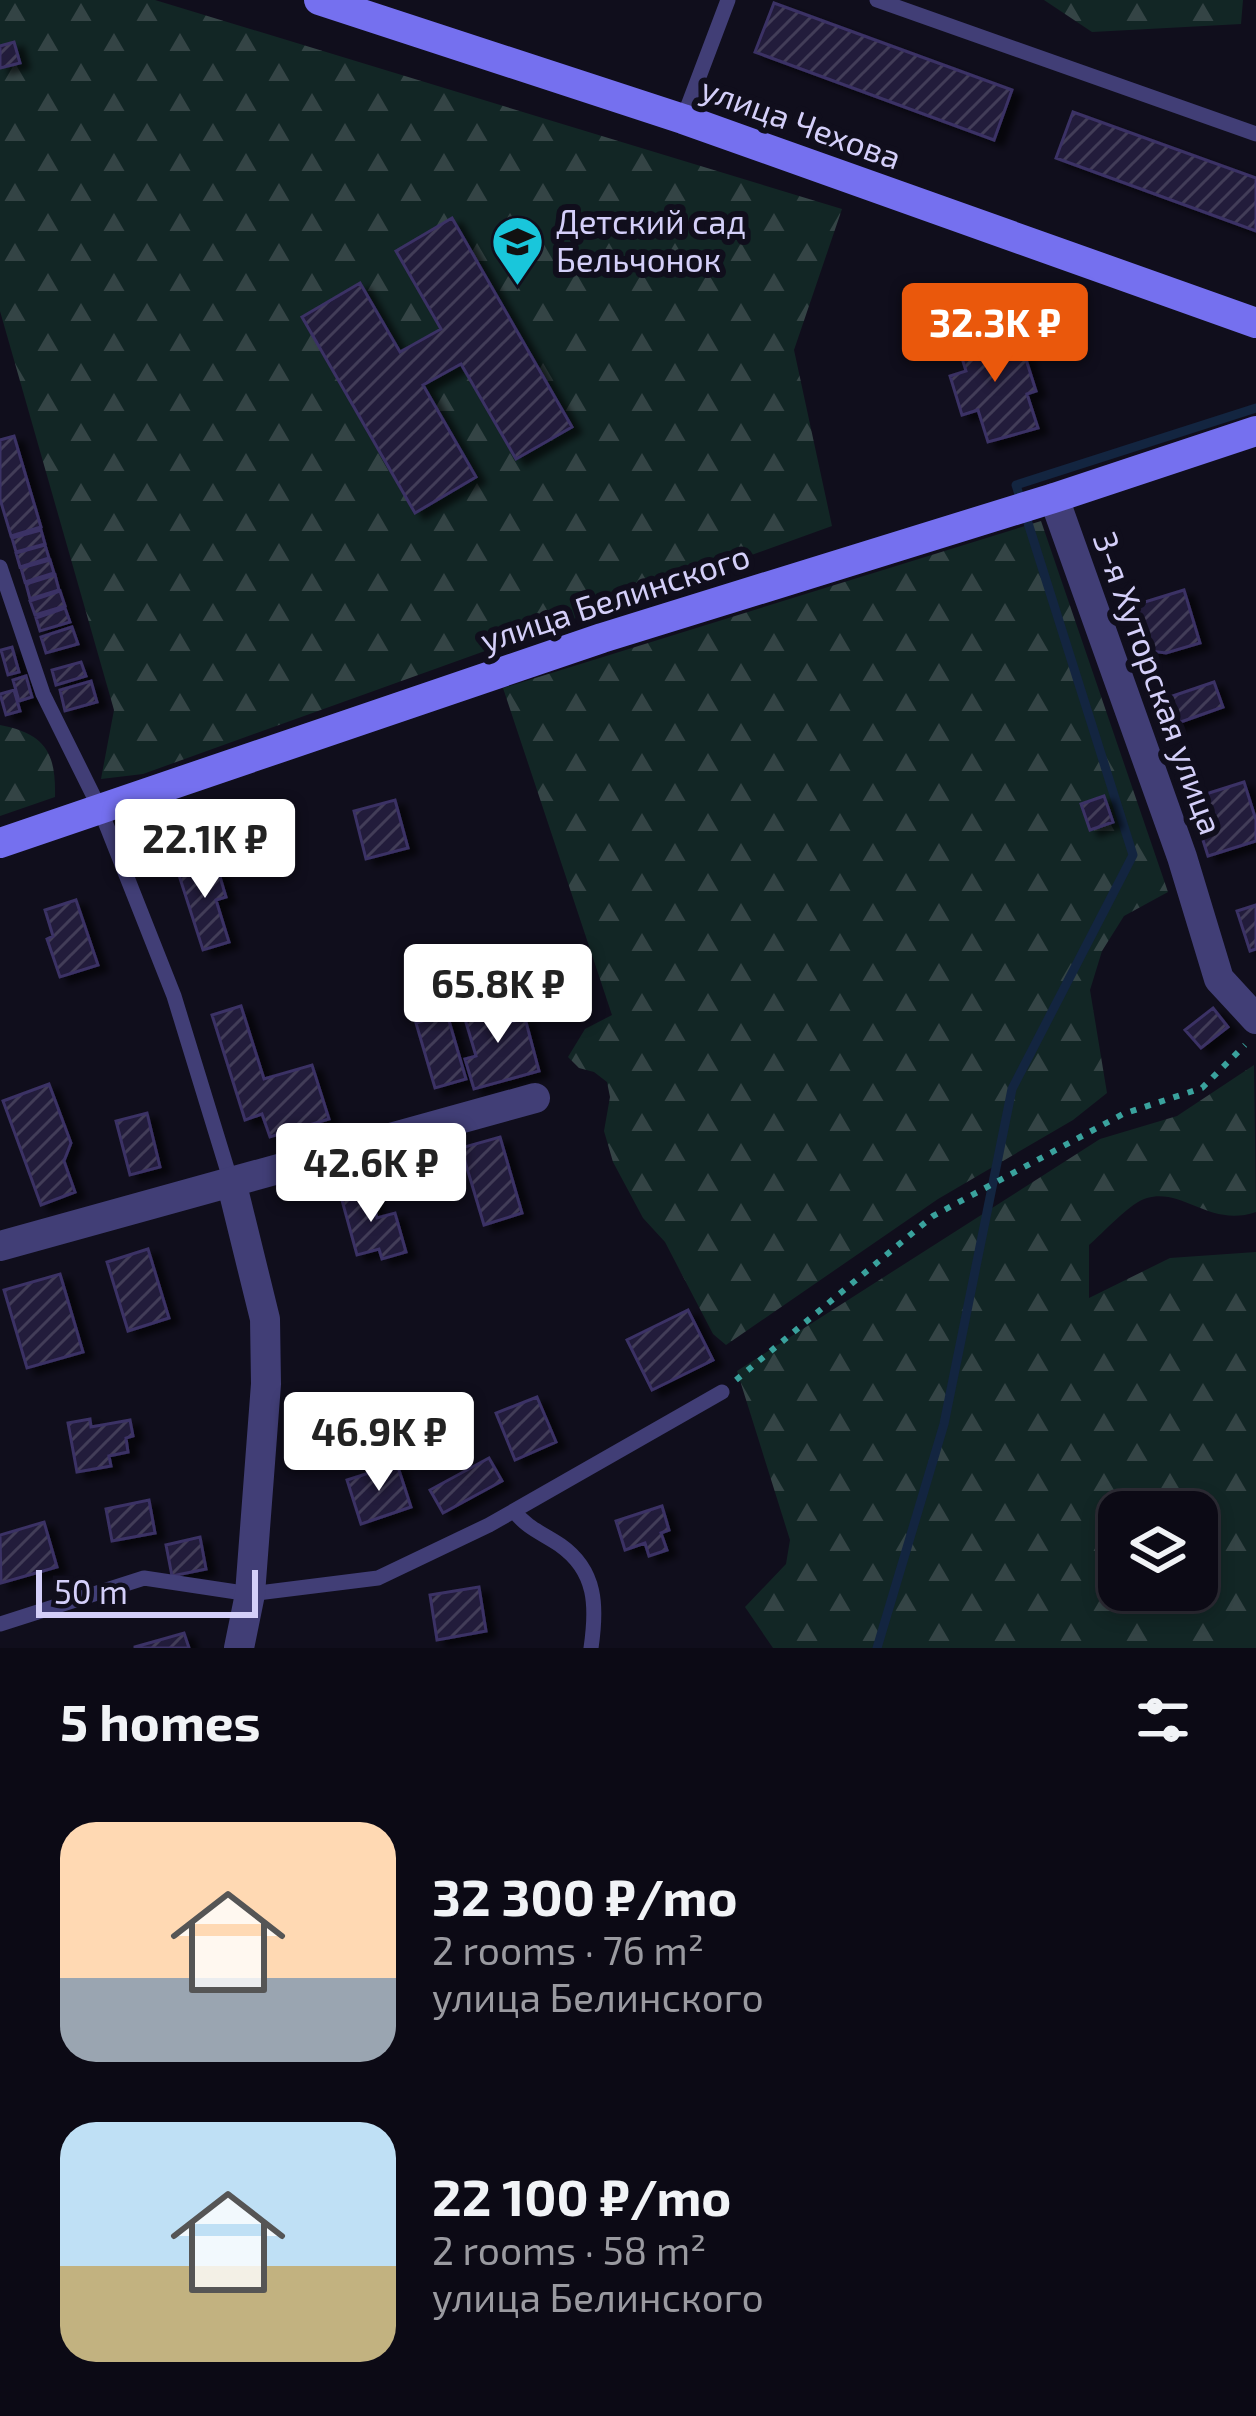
<!DOCTYPE html>
<meta charset="utf-8">
<style>
:root{--surface:#0c0a15;--page:#1a1822;--text:#f1f3f6;--muted:#9a9aa0;--line:#2c2b34;--accent:#ea580c}
body{margin:0;font-family:"Exo 2",sans-serif;background:var(--page);color:var(--text);height:100vh;display:flex;flex-direction:column;font-size:45px;white-space:nowrap}
*{box-sizing:border-box;margin:0}
p{font-size:39px;color:var(--muted)}
.icon{flex:none;width:66px;height:66px;fill:none;stroke:currentColor;stroke-width:2;stroke-linecap:round;stroke-linejoin:round}
.map{position:relative;height:1648px;overflow:hidden}
.drawer{display:flex;flex-direction:column;background:var(--surface);flex:1}
.drawer>*{flex:none}
.buttons{position:absolute;left:1098px;top:1491px;display:grid;gap:24px}
.buttons a{display:grid;place-items:center;width:120px;height:120px;border-radius:24px;background:var(--surface);box-shadow:0 6px 18px #0003,0 0 0 3px var(--line);font-size:60px}
.scale{position:absolute;left:36px;bottom:30px;width:222px;box-sizing:border-box;padding-left:12px;border:6px solid #d4cff9;border-top:0;font-size:33px;line-height:42px;white-space:nowrap;color:#d4cff9;-webkit-text-stroke:9px #100e1c;paint-order:stroke}
.price{position:absolute;translate:-50% -102px;padding:0 27px;border-radius:12px;background:#fff;color:#222;font-size:39px;line-height:78px;filter:drop-shadow(0 3px 6px #0008)}
.price::after{content:'';position:absolute;left:50%;top:72px;width:36px;height:27px;margin-left:-18px;background:inherit;clip-path:polygon(0 0,100% 0,50% 100%)}
.price.selected{background:var(--accent);color:#fff}
ul{padding:0;list-style:none}
li{display:flex;align-items:center;gap:36px;height:300px;padding:0 60px}
li span{display:grid;place-items:center;flex:none;width:336px;height:240px;border-radius:36px;color:#555}
li>.icon{margin-inline-start:auto}
span .icon{width:144px;height:144px;fill:#fffc;stroke-width:1}
li b{font-size:51px}
h2{display:flex;justify-content:space-between;align-items:center;height:144px;padding:0 60px;font-size:51px}
.map>svg:first-child{display:block}
</style>
<div class="map">
<svg width="1256" height="1648" viewBox="0 0 1256 1648">
<defs>
<pattern id="forest-firs" width="22" height="20" patternUnits="userSpaceOnUse" patternTransform="scale(3)"><rect width="22" height="20" fill="#122625"/><path d="M5 1l3.5 6h-7zM16 11l3.5 6h-7z" fill="#344445"/></pattern>
<pattern id="building-hatch" width="6" height="6" patternUnits="userSpaceOnUse" patternTransform="scale(3)"><rect width="6" height="6" fill="#231c3b"/><path d="M-1 1l2-2M0 6l6-6M5 7l2-2" fill="none" stroke="#423c58"/></pattern>
<filter id="shadow"><feDropShadow dx="9" dy="5.5" stdDeviation="3" flood-color="#0009"/></filter>
</defs>
<rect width="100%" height="100%" fill="#100e1c"/>
<!-- forest -->
<path fill="url(#forest-firs)" fill-rule="evenodd" d="M0,0h155l687,209 -48,141 38,176 -689,248 -42,5 13,-69 -114,-399z
M1044,0h199l-2,24 -149,8z
M1041,521l127,371 -44,24 -22,35 -12,39 17,103 -34,27 -135,79 -212,146 -13,-11 -48,-92 -22,-24 -30,-56 -9,-31 6,-34 -3,-15 -13,-10 -15,-4 -11,-11 17,-28 27,-14 -109,-327z
M0,725c46,9 56,28 55,72l-55,19z
M1254,1065l2,147c-46,16 -72,-24 -109,-14 -15,3 -45,36 -58,47v53l81,-40 86,-6v396h-483l-28,-41 41,-43 4,-24 -53,-169 363,-232 77,-23zM1119,1512h78v78h-78z"/>
<g fill="none" stroke-linecap="round" stroke-linejoin="round">
<!-- stream -->
<path stroke="#132540" stroke-width="9" d="M877,1648l67,-224 68,-335 121,-234 -117,-370 240,-77"/>
</g>
<!-- building -->
<path fill="url(#building-hatch)" stroke="#3b3165" stroke-width="3" filter="url(#shadow)" d="M774,3l238,87 -18,50 -239,-88z
M14,42l6,21 -20,5v-22z
M1073,112l183,66v53l-200,-73z
M452,218l120,209 -56,32 -55,-95 -38,21 53,92 -61,36 -113,-196 58,-34 40,69 41,-23 -45,-78z
M1007,326l9,30 8,-3 12,38 -9,3 11,34 -50,14 -10,-32 -16,5 -12,-39 16,-5 -9,-29z
M14,436l27,91 -30,9 -11,-37v-59z
M41,530l4,14 -29,8 -4,-14z
M45,545l4,13 -29,9 -4,-14z
M50,560l4,13 -29,9 -4,-14z
M55,575l4,15 -29,9 -4,-15z
M1184,590l16,53 -34,10 -16,-2 -15,-46z
M60,591l5,15 -30,9 -5,-14z
M65,608l5,14 -30,9 -4,-13z
M72,627l6,17 -32,9 -5,-16z
M12,647l7,25 -11,3 -7,-25z
M81,662l5,14 -30,9 -4,-15z
M26,676l6,21 -13,4 -6,-21z
M91,681l6,21 -32,9 -5,-21z
M1214,682l9,25 -62,22 -9,-26z
M14,690l6,21 -14,4 -6,-21z
M1244,782l12,38v21l-48,15 -18,-57z
M1104,796l9,26 -23,8 -9,-26z
M395,800l13,48 -42,11 -12,-48z
M214,857l12,40 -10,3 13,42 -26,8 -26,-81z
M76,900l22,65 -38,12 -13,-38 6,-3 -8,-26z
M1256,905v44l-6,2 -13,-40z
M497,999l7,25 21,-6 14,53 -65,18 -9,-30 11,-3 -14,-47z
M241,1006l23,73 48,-14 17,54 -59,18 -8,-23 -17,6 -33,-105z
M1213,1008l15,19 -27,21 -16,-18z
M447,1014l19,65 -31,9 -19,-65z
M49,1084l22,59 -7,18 11,31 -34,13 -38,-104z
M147,1113l13,54 -30,8 -14,-54z
M500,1137l22,76 -38,12 -23,-77z
M368,1185l9,33 18,-5 11,39 -24,7 -3,-10 -22,6 -17,-62z
M148,1249l21,69 -41,13 -21,-69z
M60,1274l23,78 -56,16 -23,-78z
M688,1310l25,50 -61,30 -25,-50z
M537,1397l19,45 -41,18 -19,-47z
M90,1419l1,8 39,-7 3,16 -7,2 2,14 -19,4 2,10 -34,6 -9,-49z
M489,1458l13,23 -59,32 -13,-23z
M397,1464l14,43 -50,17 -14,-44z
M149,1500l6,33 -43,8 -6,-32z
M662,1506l7,24 -8,3 6,17 -18,6 -4,-13 -20,7 -9,-29z
M44,1522l13,45 -56,16 -1,-48z
M200,1537l6,32 -34,7 -6,-31z
M479,1587l7,44 -49,9 -7,-45z
M184,1633l5,15h-54v-1z"/>
<g fill="none" stroke-linecap="round" stroke-linejoin="round">
<!-- path -->
<path stroke="#3aa29d" stroke-width="6" stroke-dasharray="6 9" stroke-linecap="butt" d="M736,1380l197,-164 190,-102 79,-26 43,-43"/>
<!-- lane -->
<path stroke="#413e76" stroke-width="15" d="M877,0l379,134
M683,119l45,-119
M0,567l43,127 57,115 74,187 58,189
M514,1511c13,17 28,22 46,34 37,26 37,62 31,103
M0,1624l144,-46 106,16 128,-16 111,-53 233,-133"/>
<!-- street -->
<path stroke="#413e76" stroke-width="30" d="M1054,498l128,359 37,122 37,40
M232,1185l33,134 1,65 -16,210 -11,54
M0,1246l535,-148"/>
<!-- secondary -->
<path stroke="#7570ef" stroke-width="30" d="M319,0l364,119 573,204
M0,843l602,-205 452,-140 202,-67"/>
</g>
<!-- icons -->
<defs>
<symbol id="school-pin" viewBox="-11 -11 22 30"><path d="M0 17L-7.5 6A9.5 9.5 0 1 1 7.5 6Z" fill="#19c6db" stroke="#100e1c"/><path d="M0-5L7-2L0 1L-7-2ZM-4 1L0 2.5L4 1V4Q0 6-4 4Z" fill="#111"/></symbol>
</defs>
<g fill-rule="evenodd">
<use href="#school-pin" x="488" y="212" width="59" height="81"/>
</g>
<g text-anchor="middle" stroke-width="12" stroke-linejoin="round" paint-order="stroke">
<!-- street labels -->
<g font-size="33" fill="#d4cff9" stroke="#100e1c">
<text transform="translate(801 123) rotate(20)" y="12">улица Чехова</text>
<text transform="translate(615 598) rotate(-18)" y="12">улица Белинского</text>
<text transform="translate(1158 683) rotate(70)" y="12">3-я Хуторская улица</text>
</g>
<!-- poi labels -->
<g font-size="33" fill="#d4cff9" stroke="#100e1c" text-anchor="start">
<text x="556" y="234">Детский сад<tspan x="556" dy="38">Бельчонок</tspan></text>
</g>
</g>
</svg>
<div class="buttons">
<a><svg class="icon" aria-label="layers" viewBox="0 0 24 24"><path d="M12 4l9 5-9 5-9-5zM3 14l9 5 9-5"/></svg></a>
</div>
<div class="scale">50 m</div>
<b class="price selected" style="left:995px;top:385px">32.3K ₽</b>
<b class="price" style="left:205px;top:901px">22.1K ₽</b>
<b class="price" style="left:498px;top:1046px">65.8K ₽</b>
<b class="price" style="left:371px;top:1225px">42.6K ₽</b>
<b class="price" style="left:379px;top:1494px">46.9K ₽</b>
</div>
<section class="drawer">
<h2>5 homes<svg class="icon" aria-label="filters" viewBox="0 0 24 24"><path d="M4 7h16M4 17h16"/><circle cx="9" cy="7" r="2"/><circle cx="15" cy="17" r="2"/></svg></h2>
<ul>
<li><span style="background:linear-gradient(#ffd9b3 65%,#9aa5b1 0)"><svg class="icon" aria-label="home" viewBox="0 0 24 24"><path d="M3 11l9-7 9 7M6 9v11h12V9"/></svg></span><div><b>32 300 ₽/mo</b><p>2 rooms · 76 m²</p><p>улица Белинского</p></div></li>
<li><span style="background:linear-gradient(#bfe0f5 60%,#c2b280 0)"><svg class="icon" aria-label="home" viewBox="0 0 24 24"><path d="M3 11l9-7 9 7M6 9v11h12V9"/></svg></span><div><b>22 100 ₽/mo</b><p>2 rooms · 58 m²</p><p>улица Белинского</p></div></li>
</ul>
</section>
